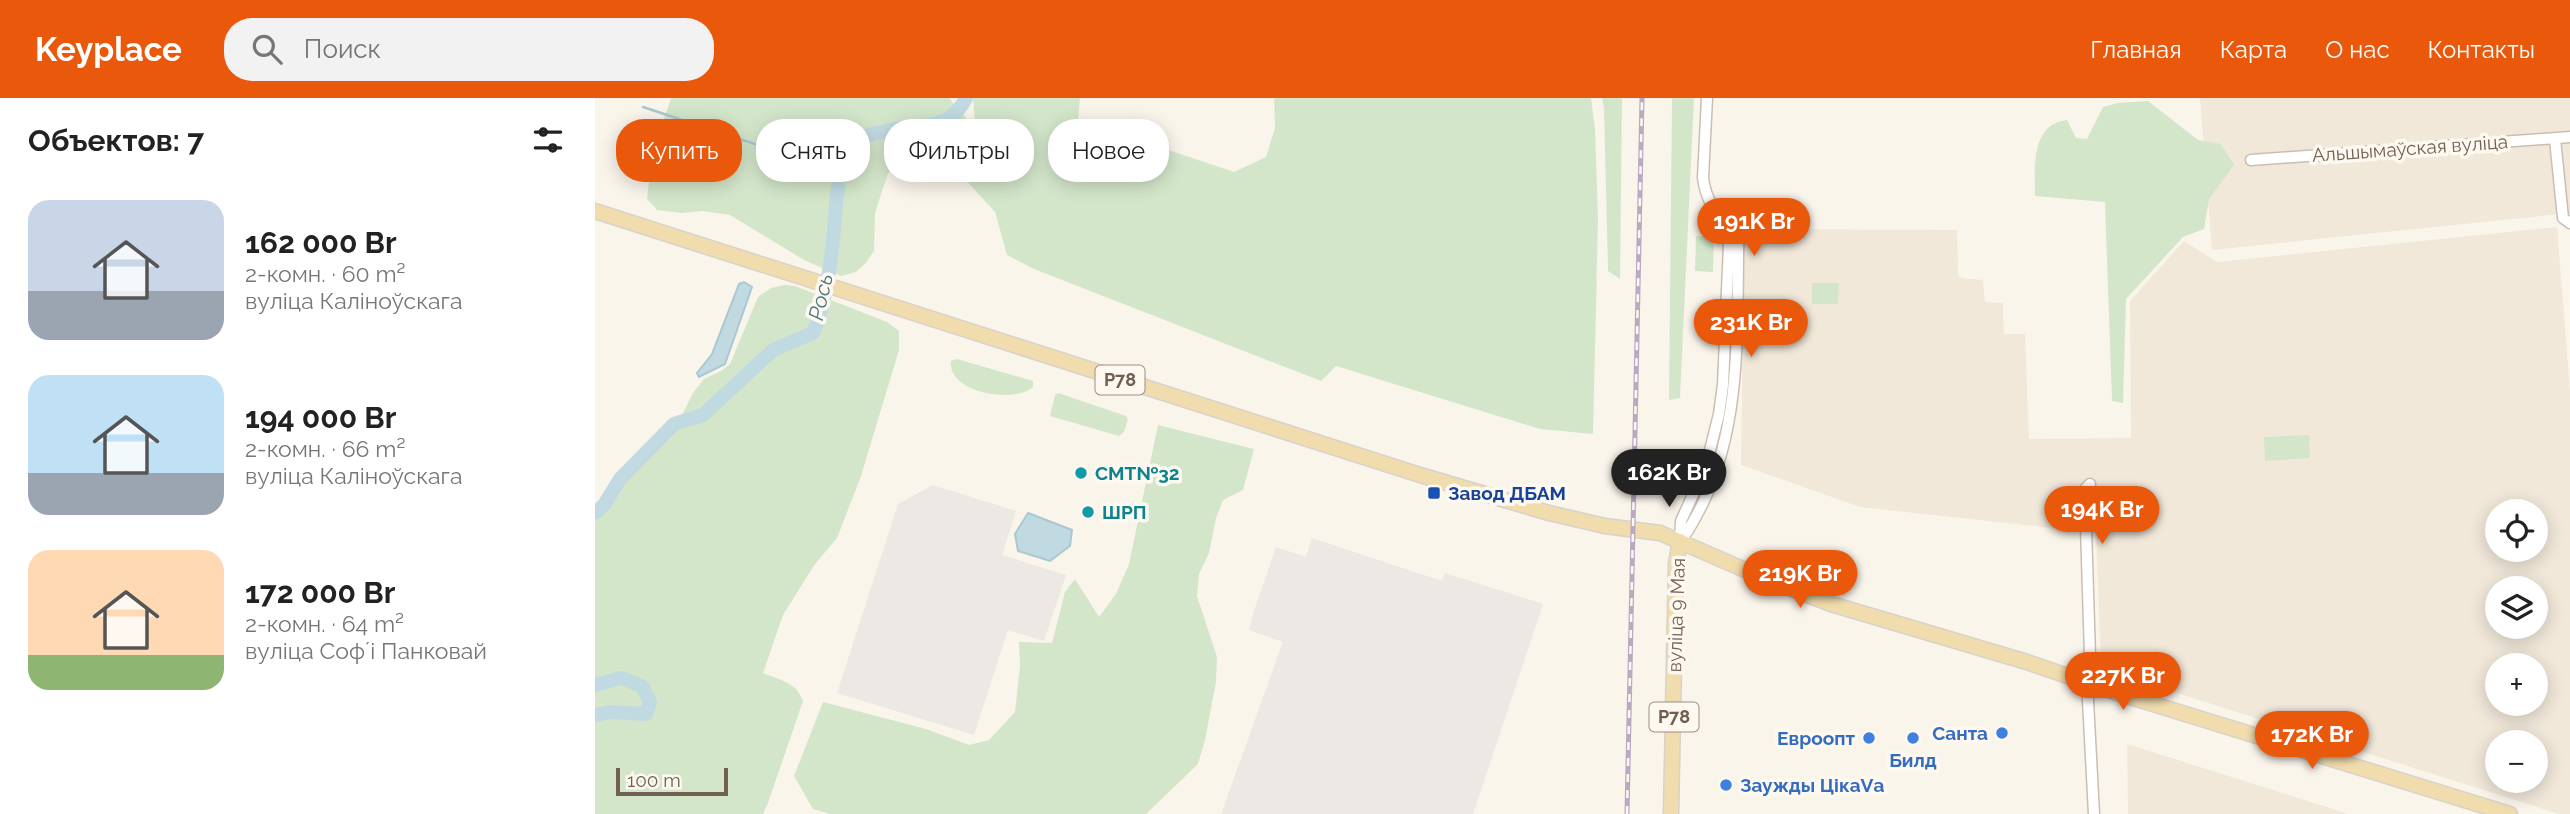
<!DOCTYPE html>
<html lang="ru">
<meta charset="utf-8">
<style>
:root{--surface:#fff;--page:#f2f2f2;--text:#222;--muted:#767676;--accent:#ea580c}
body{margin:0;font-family:Raleway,sans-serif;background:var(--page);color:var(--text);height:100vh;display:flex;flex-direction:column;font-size:26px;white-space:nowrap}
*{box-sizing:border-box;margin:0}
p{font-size:23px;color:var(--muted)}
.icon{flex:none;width:38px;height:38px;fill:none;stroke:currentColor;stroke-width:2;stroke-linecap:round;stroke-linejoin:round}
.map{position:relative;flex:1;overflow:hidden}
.sheet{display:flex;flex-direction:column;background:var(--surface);width:595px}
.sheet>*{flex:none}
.hud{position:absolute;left:21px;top:21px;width:665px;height:63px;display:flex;gap:14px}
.buttons{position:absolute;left:1890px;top:401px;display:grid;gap:14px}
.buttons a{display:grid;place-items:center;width:63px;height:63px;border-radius:50%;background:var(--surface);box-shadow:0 4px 18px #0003;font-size:35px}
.scale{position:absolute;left:21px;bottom:18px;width:112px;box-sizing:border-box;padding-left:7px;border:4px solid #725f51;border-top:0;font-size:19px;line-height:24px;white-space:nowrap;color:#725f51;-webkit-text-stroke:5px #fdf9f1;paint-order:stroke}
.price{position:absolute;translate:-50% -60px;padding:0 16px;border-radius:24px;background:var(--accent);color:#fff;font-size:23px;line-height:46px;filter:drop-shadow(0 2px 4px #0008)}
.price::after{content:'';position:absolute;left:50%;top:42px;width:21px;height:16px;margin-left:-10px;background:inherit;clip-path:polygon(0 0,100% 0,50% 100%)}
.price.on{background:#222;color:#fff}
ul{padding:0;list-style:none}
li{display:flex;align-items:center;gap:21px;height:175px;padding:0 28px}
li span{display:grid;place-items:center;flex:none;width:196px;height:140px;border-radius:21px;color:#555}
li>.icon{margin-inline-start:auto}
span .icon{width:84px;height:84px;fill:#fffc;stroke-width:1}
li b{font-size:30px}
h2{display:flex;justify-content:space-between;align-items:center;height:84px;padding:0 28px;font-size:30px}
.pill{padding:0 24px;border-radius:28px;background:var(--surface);box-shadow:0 4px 18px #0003;font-size:24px;line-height:63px}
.pill.on{background:var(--accent);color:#fff}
header{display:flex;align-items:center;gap:42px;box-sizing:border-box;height:98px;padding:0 35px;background:var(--accent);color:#fff}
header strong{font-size:33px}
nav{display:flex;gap:38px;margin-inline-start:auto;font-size:24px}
.search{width:490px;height:63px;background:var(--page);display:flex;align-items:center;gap:18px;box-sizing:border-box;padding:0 24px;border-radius:28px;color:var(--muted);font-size:26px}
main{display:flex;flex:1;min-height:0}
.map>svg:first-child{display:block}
</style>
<header>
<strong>Keyplace</strong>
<div class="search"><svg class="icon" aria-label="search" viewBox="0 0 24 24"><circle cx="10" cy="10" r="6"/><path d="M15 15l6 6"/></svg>Поиск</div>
<nav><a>Главная</a><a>Карта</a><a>О нас</a><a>Контакты</a></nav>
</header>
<main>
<section class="sheet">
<h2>Объектов: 7<svg class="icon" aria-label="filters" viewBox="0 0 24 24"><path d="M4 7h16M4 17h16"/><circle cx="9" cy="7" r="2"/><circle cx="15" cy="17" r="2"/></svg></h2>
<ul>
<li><span style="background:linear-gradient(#c9d6e8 65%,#9aa5b1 0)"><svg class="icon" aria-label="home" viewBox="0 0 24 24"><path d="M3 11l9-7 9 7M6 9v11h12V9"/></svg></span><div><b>162 000 Br</b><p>2-комн. · 60 m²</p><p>вуліца Каліноўскага</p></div></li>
<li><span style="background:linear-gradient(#bfe0f5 70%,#9aa5b1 0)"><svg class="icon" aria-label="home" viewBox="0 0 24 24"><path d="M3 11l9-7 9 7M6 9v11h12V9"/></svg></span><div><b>194 000 Br</b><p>2-комн. · 66 m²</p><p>вуліца Каліноўскага</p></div></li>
<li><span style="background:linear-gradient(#ffd9b3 75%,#8fb573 0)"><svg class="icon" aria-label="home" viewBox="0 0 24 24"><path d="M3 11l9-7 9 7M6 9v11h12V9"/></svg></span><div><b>172 000 Br</b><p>2-комн. · 64 m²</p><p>вуліца Софʼі Панковай</p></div></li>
</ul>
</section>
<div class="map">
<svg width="1975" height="716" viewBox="0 0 1975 716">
<rect width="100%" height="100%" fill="#faf5eb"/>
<!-- residential -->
<path fill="#f1e8da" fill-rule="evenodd" d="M1605,0h370v115l-358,37z
M1962,129l13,163v424h-11l-458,-145 -5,-139 -34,-1 -202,-22 -119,-42 3,-236 213,1 1,44 3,4 22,2 2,22 18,1 1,31h21l4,105 102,-1 -1,-137 54,-60 33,21zM1902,413h39v39h-39zM1902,490h39v38h-39zM1902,567h39v39h-39zM1902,644h39v38h-39z
M1532,646l222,70h-221z"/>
<!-- industrial -->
<path fill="#ece8e3" d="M338,387l83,26 -14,44 64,20 -22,66 -36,-11 -34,105 -137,-42 61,-189z
M717,440l130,43 3,-8 98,31 -70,210h-252l62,-172 -34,-12 5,-19 22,-64 30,10z"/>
<!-- green -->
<path fill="#d3e6ca" d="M76,0h278l17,20 -8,20 -12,17 -42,7 -16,11 -13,40 -1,38 -9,13 -9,8 -15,4 -37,-16 -74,-45 -27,-4 -22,2 -24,-3 -10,-11 5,-44z
M378,0h107l-2,22 156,52 32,-15 9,-29 -1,-30h317l4,31 3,90 -5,215 -53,-5 -204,-63 -15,15 -287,-112 -27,-14 -12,-43 -33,-36 -18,-3 1,-5 15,-3 15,-43z
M1007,0h20l-2,181 -12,-8 -4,-162z
M1077,0h22l-14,300 -11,2z
M1553,3l50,39 23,4 13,21 -25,34 -5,30 -21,8 -57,62 -3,104 -11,-2 -7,-199 -70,-6c0,-27 -5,-72 32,-76l9,18 11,1 16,-32 15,-4z
M1101,138l18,1 -1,35 -18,-1z
M1217,185h27l-1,21h-26z
M189,187l11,1 92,36 12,9v19l-38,126 -24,62 -22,26 -32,51 -20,58c16,7 34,9 40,28l-35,102 -5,11h-168v-294l33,-42 45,-45 20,-40 11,-14 17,-8 9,-7 28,-67 13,-9z
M362,261l76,22v6c-19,17 -86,6 -82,-26z
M463,295l68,23 2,3 -4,13 -5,4 -69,-20 5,-21z
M563,327l96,24 -11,41 -20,10 -7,18 -7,35 -10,21 -2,22 20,61 -1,25 -11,58 -7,24 -52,50h-316l-17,-5 -19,-33 29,-74 103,27 43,16 20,-5 26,-28 5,-46 -1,-24 33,1 13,-51 10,-13 24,38 17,-23 13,-30z
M1714,337l1,23 -45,3 -1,-24z"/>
<!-- water -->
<path fill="#c1dae2" stroke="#a9c8d2" stroke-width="2" d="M149,184l8,5 -27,77 -26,13 -2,-4 15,-19 27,-70z
M433,415l44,17 -2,16 -20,15 -32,-10 -3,-17z"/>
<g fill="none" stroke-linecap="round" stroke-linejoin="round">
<!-- stream -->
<path stroke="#a9c8d2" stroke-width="2.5" d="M48,9l142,47 82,-18"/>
<!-- river -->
<path stroke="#c1dae2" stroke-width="14" d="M0,415l9,-8 16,-26 54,-55 29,-9 70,-65 40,-17c12,-28 17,-63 20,-94 4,-30 0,-61 19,-87 4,-4 10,-13 15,-16 3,-2 11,-3 15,-4 33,-9 66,2 84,-34
M0,587l26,-7 21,8 8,16 -4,12 -35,-2 -16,3"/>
<defs>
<path id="minor" d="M1112,0l-4,80c2,15 10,39 27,42
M1960,41l8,79 7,5
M1656,62l319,-23
M1495,386l-4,4 -1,8 5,159 -3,27 7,132
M1085,443c10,-11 15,-23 22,-36 44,-90 33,-193 37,-290l-9,5
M1085,443l1,-20 25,-55 13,-52 4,-29 7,-165"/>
<path id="major" d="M0,113l825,264 129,38 56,13 55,7 99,43 72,28 196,58 87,30 396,122
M1076,716l5,-250 4,-23"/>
</defs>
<!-- minor casing -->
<use href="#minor" stroke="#cbbeb1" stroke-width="13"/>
<!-- major casing -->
<use href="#major" stroke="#d8d2ce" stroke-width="17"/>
<!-- minor -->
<use href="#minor" stroke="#fff" stroke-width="10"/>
<!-- major -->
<use href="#major" stroke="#f0dcac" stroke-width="14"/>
<defs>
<path id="rail" d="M1032,716l15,-716"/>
</defs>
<!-- rail casing -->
<use href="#rail" stroke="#b9a9c3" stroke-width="5"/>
<!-- rail -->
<use href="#rail" stroke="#fdf9f1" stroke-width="2.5" stroke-dasharray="8" stroke-linecap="butt"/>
</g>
<!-- markers -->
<g fill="#0f9aa8" stroke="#fdf9f1" stroke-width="2.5">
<circle cx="486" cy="375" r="7"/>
<circle cx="493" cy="414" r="7"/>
</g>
<rect fill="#1a4fb4" stroke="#fdf9f1" stroke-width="2.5" x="832" y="388" width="14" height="14" rx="3.5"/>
<g fill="#3f7fe0" stroke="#fdf9f1" stroke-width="2.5">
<circle cx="1407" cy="635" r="7"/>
<circle cx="1274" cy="640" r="7"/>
<circle cx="1318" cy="640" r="7"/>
<circle cx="1131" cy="687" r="7"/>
</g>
<g text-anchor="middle" stroke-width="7" stroke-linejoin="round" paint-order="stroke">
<!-- shield labels -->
<g fill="#fdf9f1" stroke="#9c8d81" stroke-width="2">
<rect x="500.5" y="267.5" width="49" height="29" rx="5"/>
<rect x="1054.5" y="604.5" width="49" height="29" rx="5"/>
</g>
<g font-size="18" font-weight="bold" fill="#725f51">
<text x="525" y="288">Р78</text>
<text x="1079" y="625">Р78</text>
</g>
<!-- street labels -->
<g font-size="19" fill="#725f51" stroke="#fdf9f1">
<text transform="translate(1815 50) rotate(-4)" y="7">Альшымаўская вуліца</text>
<text transform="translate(1081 517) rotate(-88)" y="7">вуліца 9 Мая</text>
</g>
<!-- culture labels -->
<g font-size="19" font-weight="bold" fill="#0d838f" stroke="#fdf9f1" text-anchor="start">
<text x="500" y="382">СМТ№32</text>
<text x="507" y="421">ШРП</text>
</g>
<!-- transit labels -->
<g font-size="19" font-weight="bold" fill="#164399" stroke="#fdf9f1" text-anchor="start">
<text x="853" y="402">Завод ДБАМ</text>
</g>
<!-- shop labels -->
<g font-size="19" font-weight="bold" fill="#366cbe" stroke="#fdf9f1" text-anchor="end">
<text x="1393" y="642">Санта</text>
<text x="1260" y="647">Евроопт</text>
<text x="1318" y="669" text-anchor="middle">Билд</text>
<text x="1145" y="694" text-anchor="start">Заужды ЦікаVа</text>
</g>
<!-- water labels -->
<g font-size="21" font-style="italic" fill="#4d7582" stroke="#fdf9f1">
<text transform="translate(226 199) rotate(-77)" y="7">Рось</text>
</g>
</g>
</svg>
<div class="buttons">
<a><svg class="icon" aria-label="locate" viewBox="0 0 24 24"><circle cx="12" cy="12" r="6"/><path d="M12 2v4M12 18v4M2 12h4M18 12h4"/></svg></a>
<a><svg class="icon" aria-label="layers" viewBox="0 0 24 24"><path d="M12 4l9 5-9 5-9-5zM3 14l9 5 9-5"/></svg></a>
<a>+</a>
<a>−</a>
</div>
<div class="scale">100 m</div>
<b class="price" style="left:1159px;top:160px">191K Br</b>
<b class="price" style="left:1156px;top:261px">231K Br</b>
<b class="price on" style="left:1074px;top:411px">162K Br</b>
<b class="price" style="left:1507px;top:448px">194K Br</b>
<b class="price" style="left:1205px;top:512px">219K Br</b>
<b class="price" style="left:1528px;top:614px">227K Br</b>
<b class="price" style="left:1717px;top:673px">172K Br</b>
<div class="hud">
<a class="pill on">Купить</a>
<a class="pill">Снять</a>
<a class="pill">Фильтры</a>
<a class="pill">Новое</a>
</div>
</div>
</main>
